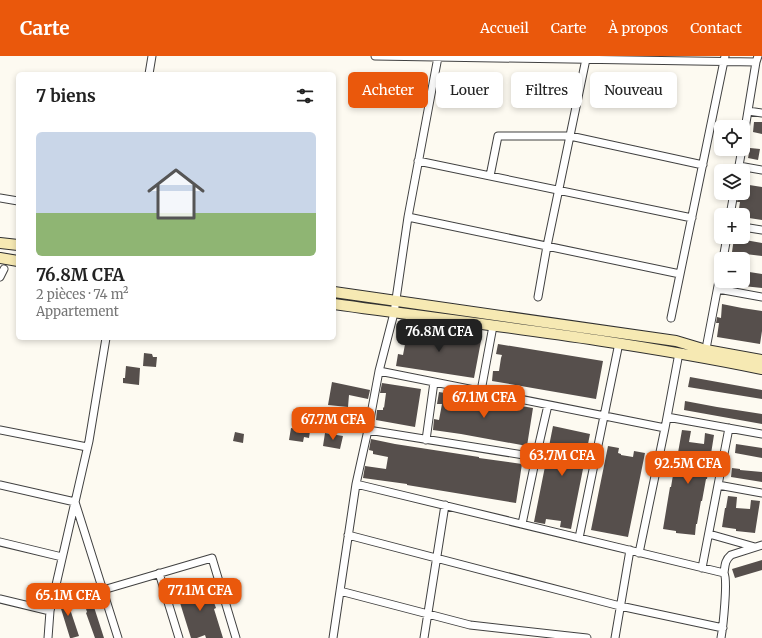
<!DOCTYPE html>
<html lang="fr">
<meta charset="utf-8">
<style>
:root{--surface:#fff;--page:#f2f2f2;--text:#222;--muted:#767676;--accent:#ea580c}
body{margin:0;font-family:Merriweather,serif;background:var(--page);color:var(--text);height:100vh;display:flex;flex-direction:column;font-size:15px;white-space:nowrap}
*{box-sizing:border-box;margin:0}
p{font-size:13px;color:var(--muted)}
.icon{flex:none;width:22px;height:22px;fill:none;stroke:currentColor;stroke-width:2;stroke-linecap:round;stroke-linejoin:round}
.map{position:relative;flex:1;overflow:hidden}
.sheet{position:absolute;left:16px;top:16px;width:320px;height:268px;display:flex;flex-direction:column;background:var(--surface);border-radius:6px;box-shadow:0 2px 6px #0003}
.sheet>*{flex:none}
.top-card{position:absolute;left:348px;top:16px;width:354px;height:36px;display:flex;gap:8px}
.fabs{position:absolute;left:714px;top:64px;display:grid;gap:8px}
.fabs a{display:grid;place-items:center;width:36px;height:36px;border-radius:6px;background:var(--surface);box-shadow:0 2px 6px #0003;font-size:20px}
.price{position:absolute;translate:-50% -34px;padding:0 9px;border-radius:8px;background:var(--accent);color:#fff;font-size:13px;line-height:26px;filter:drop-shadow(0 1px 2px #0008)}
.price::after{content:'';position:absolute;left:50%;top:24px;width:12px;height:9px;margin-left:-6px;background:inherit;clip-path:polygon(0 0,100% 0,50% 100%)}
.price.on{background:#222;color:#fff}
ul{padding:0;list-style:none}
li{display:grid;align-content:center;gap:8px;height:212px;padding:0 20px}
li span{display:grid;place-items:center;height:124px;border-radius:6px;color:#555}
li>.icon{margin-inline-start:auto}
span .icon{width:72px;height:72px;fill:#fffc;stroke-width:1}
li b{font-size:17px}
h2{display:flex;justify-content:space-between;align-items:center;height:48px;padding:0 20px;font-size:17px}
.tag{padding:0 14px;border-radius:6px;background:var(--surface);box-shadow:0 2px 6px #0003;font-size:14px;line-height:36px}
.tag.on{background:var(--accent);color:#fff}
header{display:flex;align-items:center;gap:24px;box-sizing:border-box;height:56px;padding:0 20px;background:var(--accent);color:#fff}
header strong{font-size:19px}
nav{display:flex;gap:22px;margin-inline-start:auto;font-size:14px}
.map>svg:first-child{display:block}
</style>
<header>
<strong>Carte</strong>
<nav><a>Accueil</a><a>Carte</a><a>À propos</a><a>Contact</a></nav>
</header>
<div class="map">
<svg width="762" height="582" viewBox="0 0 762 582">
<rect width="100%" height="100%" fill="#fdfaf1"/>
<!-- building -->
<path fill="#564f4c" d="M754,66h8v12l-9,-2z
M750,92l10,1 -2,11 -10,-2z
M743,128l19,3v33l-13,-2 -6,-1v-2h-5l2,-13h-3l2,-9h4z
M734,182l28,5v13l-25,-3v-1h-5z
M743,215l19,3v14l-19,-2z
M722,248l20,4 20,3v20l-2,13 -43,-7 2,-14h-3l1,-6 4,1z
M401,271l80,14 -7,37 -78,-12 2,-12 5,1 3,-16 -6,-1z
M498,288l105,17 -7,38 -104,-18 1,-10h6l2,-13 1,-3 -6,-1z
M144,297l8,1 1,3h4l-1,10 -13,-1z
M126,310l14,2 -1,17 -16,-2v-5h2z
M690,321l72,13v9l-74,-12z
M332,326l38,8 -2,9 -19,-4 -1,12 -20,-2z
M382,327l39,6 -6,38 -39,-7 1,-10h6v-3l1,1 2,-15h-6z
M439,336l94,16 -6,38 -66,-12 -28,-4 1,-11 5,1 3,-16h-5z
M685,345l32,6 45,7v10l-78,-14z
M553,370l37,8 -19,95 -11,-2 1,-6 -15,-2 -1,5 -11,-2z
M291,372l19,3 -1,7 -5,-1 -1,5 -14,-2z
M682,374l9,1 -2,11 15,2 1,-11 9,2 -7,44h-1l-4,22h-1l-4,23h-1l-1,11 -19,-2v-2l-13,-2 7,-42h1l2,-12h1l1,-11h1z
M235,376l9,2 -1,9 -10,-2z
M325,377l18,3 -3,13 -17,-3z
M371,383l24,5 84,13v1l43,6 -6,39 -109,-18v-1l-44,-6 2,-12 21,3 2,-12 -15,-3v-3l-4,-1z
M736,388l26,4v10l-27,-5z
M608,390l11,2 -1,5 3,1v1l12,2 1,-6 11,2 -17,84 -37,-7z
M732,412l8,1v1l22,2v10l-31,-5z
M728,440l9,1 -1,11 14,1 1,-9 9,1 -5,32 -19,-2v-2l-14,-2 3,-19h1z
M762,504v10l-27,8 -3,-9z
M206,524l10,28 -2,1 9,29h-17l-1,-3 -8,3h-6l-15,-48 8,-3 3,8 14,-5 -3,-8z
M88,531l7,19 -1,1 10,31h-9l-9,-25 1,-1 -7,-22z
M65,538l14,42 -7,2h-2l-12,-39 1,-3z"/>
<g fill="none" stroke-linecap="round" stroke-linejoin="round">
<defs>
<path id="street" d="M375,0l381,6
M149,18l3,-18
M748,55l14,2
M743,85l13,-79 2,-6
M418,105l274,57
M739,110l23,4
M738,115l4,-22
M490,120l8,-40h72l133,29
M0,142l18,3
M730,159l4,-22
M408,161l272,57
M743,171l19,3
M723,203l4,-22
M0,221l4,-8
M718,233l44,8
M538,241l9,-51 39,-187
M671,262l54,-262
M705,298l16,-84
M379,315l286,57
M481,335l12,-65
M667,361l95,17
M0,374l87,17
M368,374l168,27 -14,67
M426,384l8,-58
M536,401l12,-52
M356,428l368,89c4,7 -1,54 -3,65
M0,429l75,17 43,136
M718,429l44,8
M709,478l46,13
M348,479l272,71 103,22
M579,482l40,-195
M0,486l62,15
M639,497l26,-125 14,-75
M702,512l27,-140
M159,517l20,65
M724,517c1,-8 1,-13 7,-18l31,-10
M103,534l109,-32 24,80
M340,535l130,34 117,13
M0,543l50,12
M48,582l2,-27 39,-170 17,-103
M333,582l7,-47 16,-107 12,-54 11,-59 15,-58 14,-96 30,-160
M424,582l21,-133
M615,582l15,-88"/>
<path id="secondary" d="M0,187l18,2
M0,202l18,3
M334,236l342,49 30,9 56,10
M334,248c143,20 287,36 428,65"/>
</defs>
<!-- street casing -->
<use href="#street" stroke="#414141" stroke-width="9"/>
<!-- secondary casing -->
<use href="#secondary" stroke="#303030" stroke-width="12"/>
<!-- street -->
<use href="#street" stroke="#fff" stroke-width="7"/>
<!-- secondary -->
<use href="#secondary" stroke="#f6e9b3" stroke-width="10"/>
</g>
</svg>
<div class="fabs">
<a><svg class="icon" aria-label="locate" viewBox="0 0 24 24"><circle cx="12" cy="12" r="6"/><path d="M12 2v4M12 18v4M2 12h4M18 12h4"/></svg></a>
<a><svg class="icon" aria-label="layers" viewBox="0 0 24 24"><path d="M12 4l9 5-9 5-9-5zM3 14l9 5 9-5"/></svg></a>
<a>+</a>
<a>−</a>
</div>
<b class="price on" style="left:439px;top:297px">76.8M CFA</b>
<b class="price" style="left:484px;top:363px">67.1M CFA</b>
<b class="price" style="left:333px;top:385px">67.7M CFA</b>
<b class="price" style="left:562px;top:421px">63.7M CFA</b>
<b class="price" style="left:688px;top:429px">92.5M CFA</b>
<b class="price" style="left:200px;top:556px">77.1M CFA</b>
<b class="price" style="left:68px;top:561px">65.1M CFA</b>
<div class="top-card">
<a class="tag on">Acheter</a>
<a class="tag">Louer</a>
<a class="tag">Filtres</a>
<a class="tag">Nouveau</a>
</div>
<section class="sheet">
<h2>7 biens<svg class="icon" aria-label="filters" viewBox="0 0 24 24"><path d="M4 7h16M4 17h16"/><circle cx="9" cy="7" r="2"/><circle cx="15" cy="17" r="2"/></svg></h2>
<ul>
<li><span style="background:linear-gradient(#c9d6e8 65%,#8fb573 0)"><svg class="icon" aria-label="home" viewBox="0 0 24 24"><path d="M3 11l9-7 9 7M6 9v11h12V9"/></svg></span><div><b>76.8M CFA</b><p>2 pièces · 74 m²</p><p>Appartement</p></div></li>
</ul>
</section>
</div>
